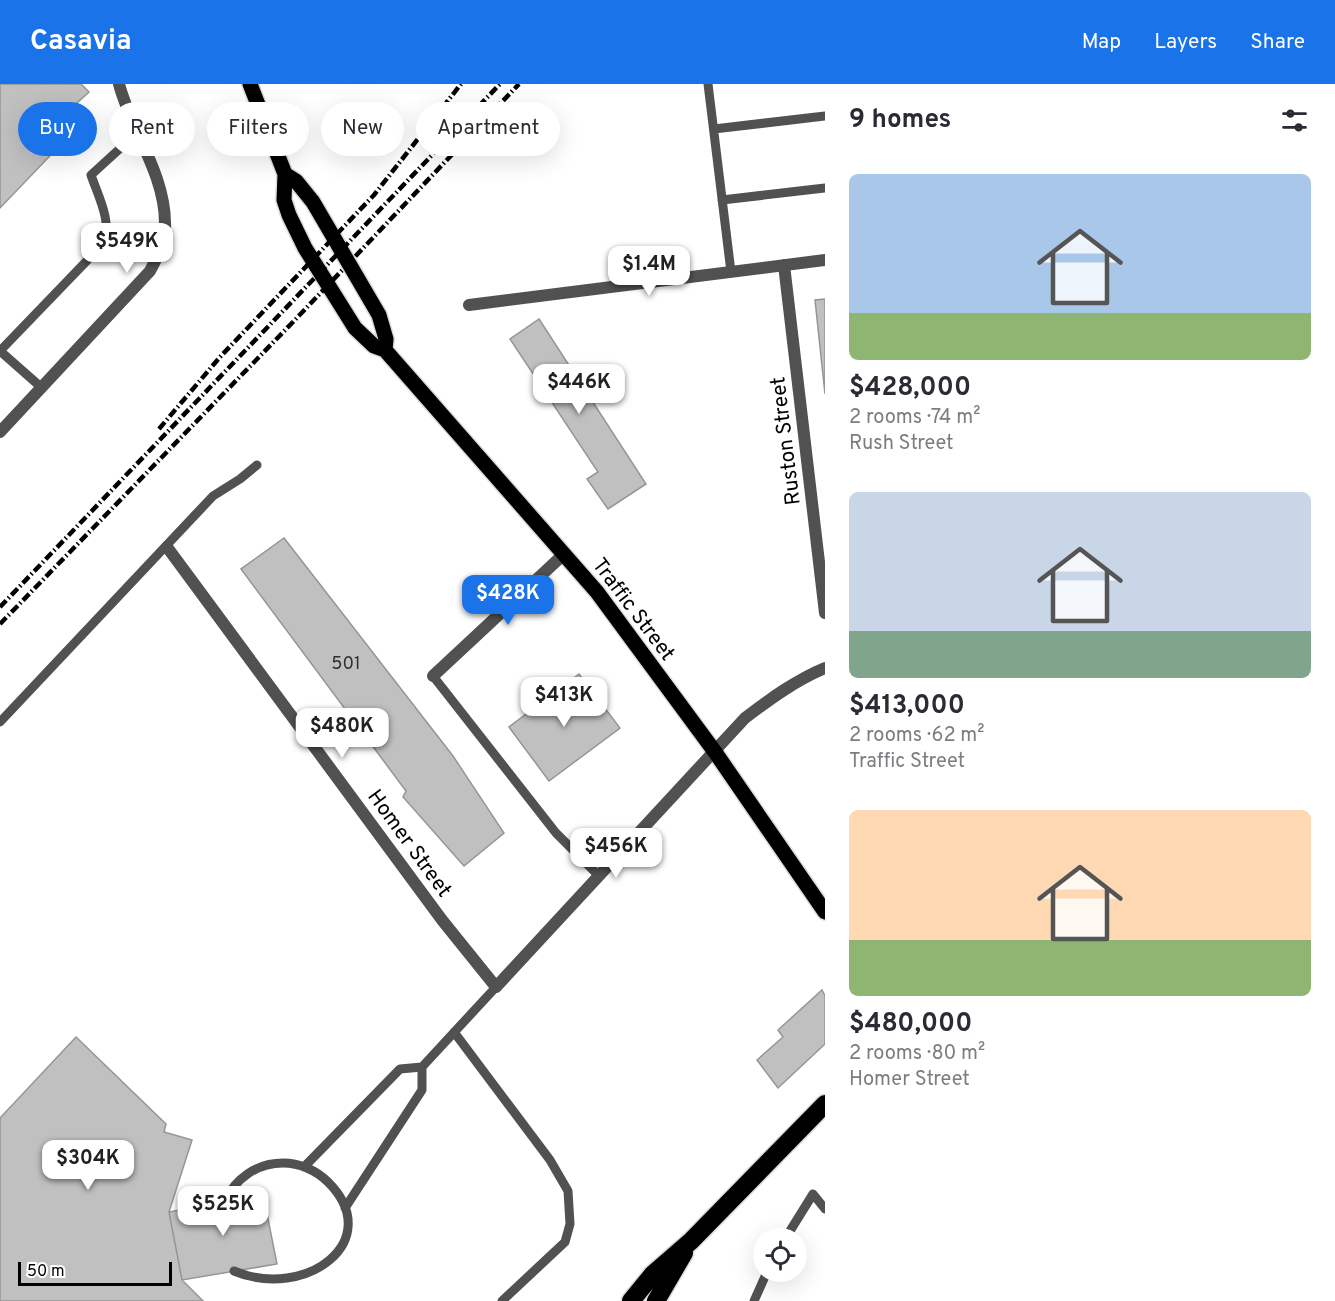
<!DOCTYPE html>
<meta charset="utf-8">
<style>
:root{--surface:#fff;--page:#f2f2f3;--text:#2b2b33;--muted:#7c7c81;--accent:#1a73e8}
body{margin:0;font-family:Overpass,sans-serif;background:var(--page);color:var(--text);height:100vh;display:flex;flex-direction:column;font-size:22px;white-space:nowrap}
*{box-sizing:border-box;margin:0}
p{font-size:20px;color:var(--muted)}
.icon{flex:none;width:33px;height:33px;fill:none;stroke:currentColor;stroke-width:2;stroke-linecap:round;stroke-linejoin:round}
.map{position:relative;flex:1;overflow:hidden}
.details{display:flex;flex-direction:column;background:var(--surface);width:510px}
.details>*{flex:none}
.banner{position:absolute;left:18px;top:18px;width:570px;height:54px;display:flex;gap:12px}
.buttons{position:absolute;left:753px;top:1144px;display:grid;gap:12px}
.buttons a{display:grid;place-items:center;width:54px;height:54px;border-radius:50%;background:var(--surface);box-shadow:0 6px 24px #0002;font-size:30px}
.scale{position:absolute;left:18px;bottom:15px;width:154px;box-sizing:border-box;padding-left:6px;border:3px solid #000;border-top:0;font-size:16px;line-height:21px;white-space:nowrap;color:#000;-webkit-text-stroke:4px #fff;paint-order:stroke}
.price{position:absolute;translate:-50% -51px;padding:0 14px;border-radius:12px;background:#fff;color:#222;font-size:20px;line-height:39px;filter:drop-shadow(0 2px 3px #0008)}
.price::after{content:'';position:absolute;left:50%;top:36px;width:18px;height:14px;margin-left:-9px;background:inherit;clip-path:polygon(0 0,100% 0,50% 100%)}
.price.active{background:var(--accent);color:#fff}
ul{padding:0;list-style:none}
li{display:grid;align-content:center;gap:12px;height:318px;padding:0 24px}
li span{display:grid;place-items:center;height:186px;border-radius:9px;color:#555}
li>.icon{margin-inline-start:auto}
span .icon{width:108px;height:108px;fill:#fffc;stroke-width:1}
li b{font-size:26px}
h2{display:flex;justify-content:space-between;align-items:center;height:72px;padding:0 24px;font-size:26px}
.tag{padding:0 21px;border-radius:27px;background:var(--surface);box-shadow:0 6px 24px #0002;font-size:21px;line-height:54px}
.tag.active{background:var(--accent);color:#fff}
header{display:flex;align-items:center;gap:36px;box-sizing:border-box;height:84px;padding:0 30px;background:var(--accent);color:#fff}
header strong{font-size:28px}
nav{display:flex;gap:33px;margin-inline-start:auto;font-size:21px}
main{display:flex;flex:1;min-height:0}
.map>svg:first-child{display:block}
</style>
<header>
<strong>Casavia</strong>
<nav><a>Map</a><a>Layers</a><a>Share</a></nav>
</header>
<main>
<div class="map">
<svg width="825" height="1217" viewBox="0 0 825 1217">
<rect width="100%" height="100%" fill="#fff"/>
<!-- building -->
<path fill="#c0c0c0" stroke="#959595" stroke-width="1.5" d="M0,0h81l8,8 -12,11 13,11 -90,94z
M825,215v95l-10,-94z
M539,235l107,165 -38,25 -21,-30 11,-7 -88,-133z
M284,454l169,218 51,77 -40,33 -61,-69 3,-6 -165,-222z
M579,590l41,54 -71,53 -40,-54z
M822,906l3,6v48l-47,44 -21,-28 26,-23 -5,-7z
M76,953l90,87 -2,8 28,8 -23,72 13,68 21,21h-203v-183z
M263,1110l14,70 -95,16 -13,-68z"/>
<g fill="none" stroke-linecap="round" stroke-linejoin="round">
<defs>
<path id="primary" d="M250,0l35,90 -1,26 5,15 16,33 50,80 19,18 11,4 212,242 118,160 110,160
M285,90l11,7 17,21 66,113 7,24 -1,11"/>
<path id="highway" d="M631,1217l22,-27 38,-33 134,-137
M656,1217l28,-48"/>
</defs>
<!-- primary casing -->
<use href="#primary" stroke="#dbdbdb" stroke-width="18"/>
<!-- highway casing -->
<use href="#highway" stroke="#dbdbdb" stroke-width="21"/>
<!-- lane -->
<path stroke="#515151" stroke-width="9" d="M708,0l23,188
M714,45l111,-13
M722,116l103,-12
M0,267l103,-107c10,-21 -5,-48 -12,-69l46,-42
M0,267l42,37
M433,592l123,157 43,43
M0,638l213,-226 27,-17 17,-14
M454,948l96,128 18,31 2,33 -5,18 -63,59
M304,1083l96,-98 22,-2 74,-80
M224,1117c12,-22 32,-38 59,-38 16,0 33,7 45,19 59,59 -23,119 -94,89
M345,1124l77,-118v-23
M785,1155l28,-45 12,15
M754,1217l13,-29"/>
<!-- street -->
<path stroke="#515151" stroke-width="12" d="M784,181l41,348
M469,221l356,-45
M0,348l150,-161c8,-15 16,-31 15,-48 0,-49 -34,-93 -46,-139
M167,463l275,373 54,67 249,-269c25,-19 51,-38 80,-50
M433,592l131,-122"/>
<!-- primary -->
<use href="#primary" stroke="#000" stroke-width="15"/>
<!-- highway -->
<use href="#highway" stroke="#000" stroke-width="18"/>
<!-- rail -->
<path stroke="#000" stroke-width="4.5" stroke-dasharray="9 3 1.5 3" stroke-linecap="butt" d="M159,345l61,-72 154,-162 87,-111
M0,523l500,-523
M0,540l292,-301 227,-239"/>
</g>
<g text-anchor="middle" stroke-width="4.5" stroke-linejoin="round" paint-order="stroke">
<!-- number labels -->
<g font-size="18" fill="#303030">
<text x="346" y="585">501</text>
</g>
<!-- street labels -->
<g font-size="21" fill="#000" stroke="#fff">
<text transform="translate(785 357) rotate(-97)" y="7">Ruston Street</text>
<text transform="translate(634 525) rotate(53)" y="7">Traffic Street</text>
<text transform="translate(410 759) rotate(54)" y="7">Homer Street</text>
</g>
</g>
</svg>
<div class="buttons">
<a><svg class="icon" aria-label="locate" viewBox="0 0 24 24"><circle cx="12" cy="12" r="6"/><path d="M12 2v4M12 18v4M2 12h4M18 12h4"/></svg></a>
</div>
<div class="scale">50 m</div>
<b class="price" style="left:127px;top:190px">$549K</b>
<b class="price" style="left:649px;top:213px">$1.4M</b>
<b class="price" style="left:579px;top:331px">$446K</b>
<b class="price active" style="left:508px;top:542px">$428K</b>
<b class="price" style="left:564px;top:644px">$413K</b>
<b class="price" style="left:342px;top:675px">$480K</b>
<b class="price" style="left:616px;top:795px">$456K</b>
<b class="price" style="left:88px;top:1107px">$304K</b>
<b class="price" style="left:223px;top:1153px">$525K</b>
<div class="banner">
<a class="tag active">Buy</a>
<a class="tag">Rent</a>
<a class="tag">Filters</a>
<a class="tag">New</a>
<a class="tag">Apartment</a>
</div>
</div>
<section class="details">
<h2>9 homes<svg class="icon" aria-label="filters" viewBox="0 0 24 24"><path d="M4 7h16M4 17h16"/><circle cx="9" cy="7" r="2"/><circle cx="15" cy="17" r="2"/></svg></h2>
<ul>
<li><span style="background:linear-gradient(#a9c7e8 75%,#8fb573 0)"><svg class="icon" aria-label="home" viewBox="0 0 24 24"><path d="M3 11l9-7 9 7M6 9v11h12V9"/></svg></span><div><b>$428,000</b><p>2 rooms · 74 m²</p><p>Rush Street</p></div></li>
<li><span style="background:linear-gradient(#c9d6e8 75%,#7fa58c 0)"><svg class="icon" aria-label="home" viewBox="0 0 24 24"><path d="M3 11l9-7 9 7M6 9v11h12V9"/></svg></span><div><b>$413,000</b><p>2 rooms · 62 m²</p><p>Traffic Street</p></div></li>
<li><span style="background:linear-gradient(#ffd9b3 70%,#8fb573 0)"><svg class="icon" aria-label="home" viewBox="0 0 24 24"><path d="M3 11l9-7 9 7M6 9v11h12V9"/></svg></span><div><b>$480,000</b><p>2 rooms · 80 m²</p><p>Homer Street</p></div></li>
</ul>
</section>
</main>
